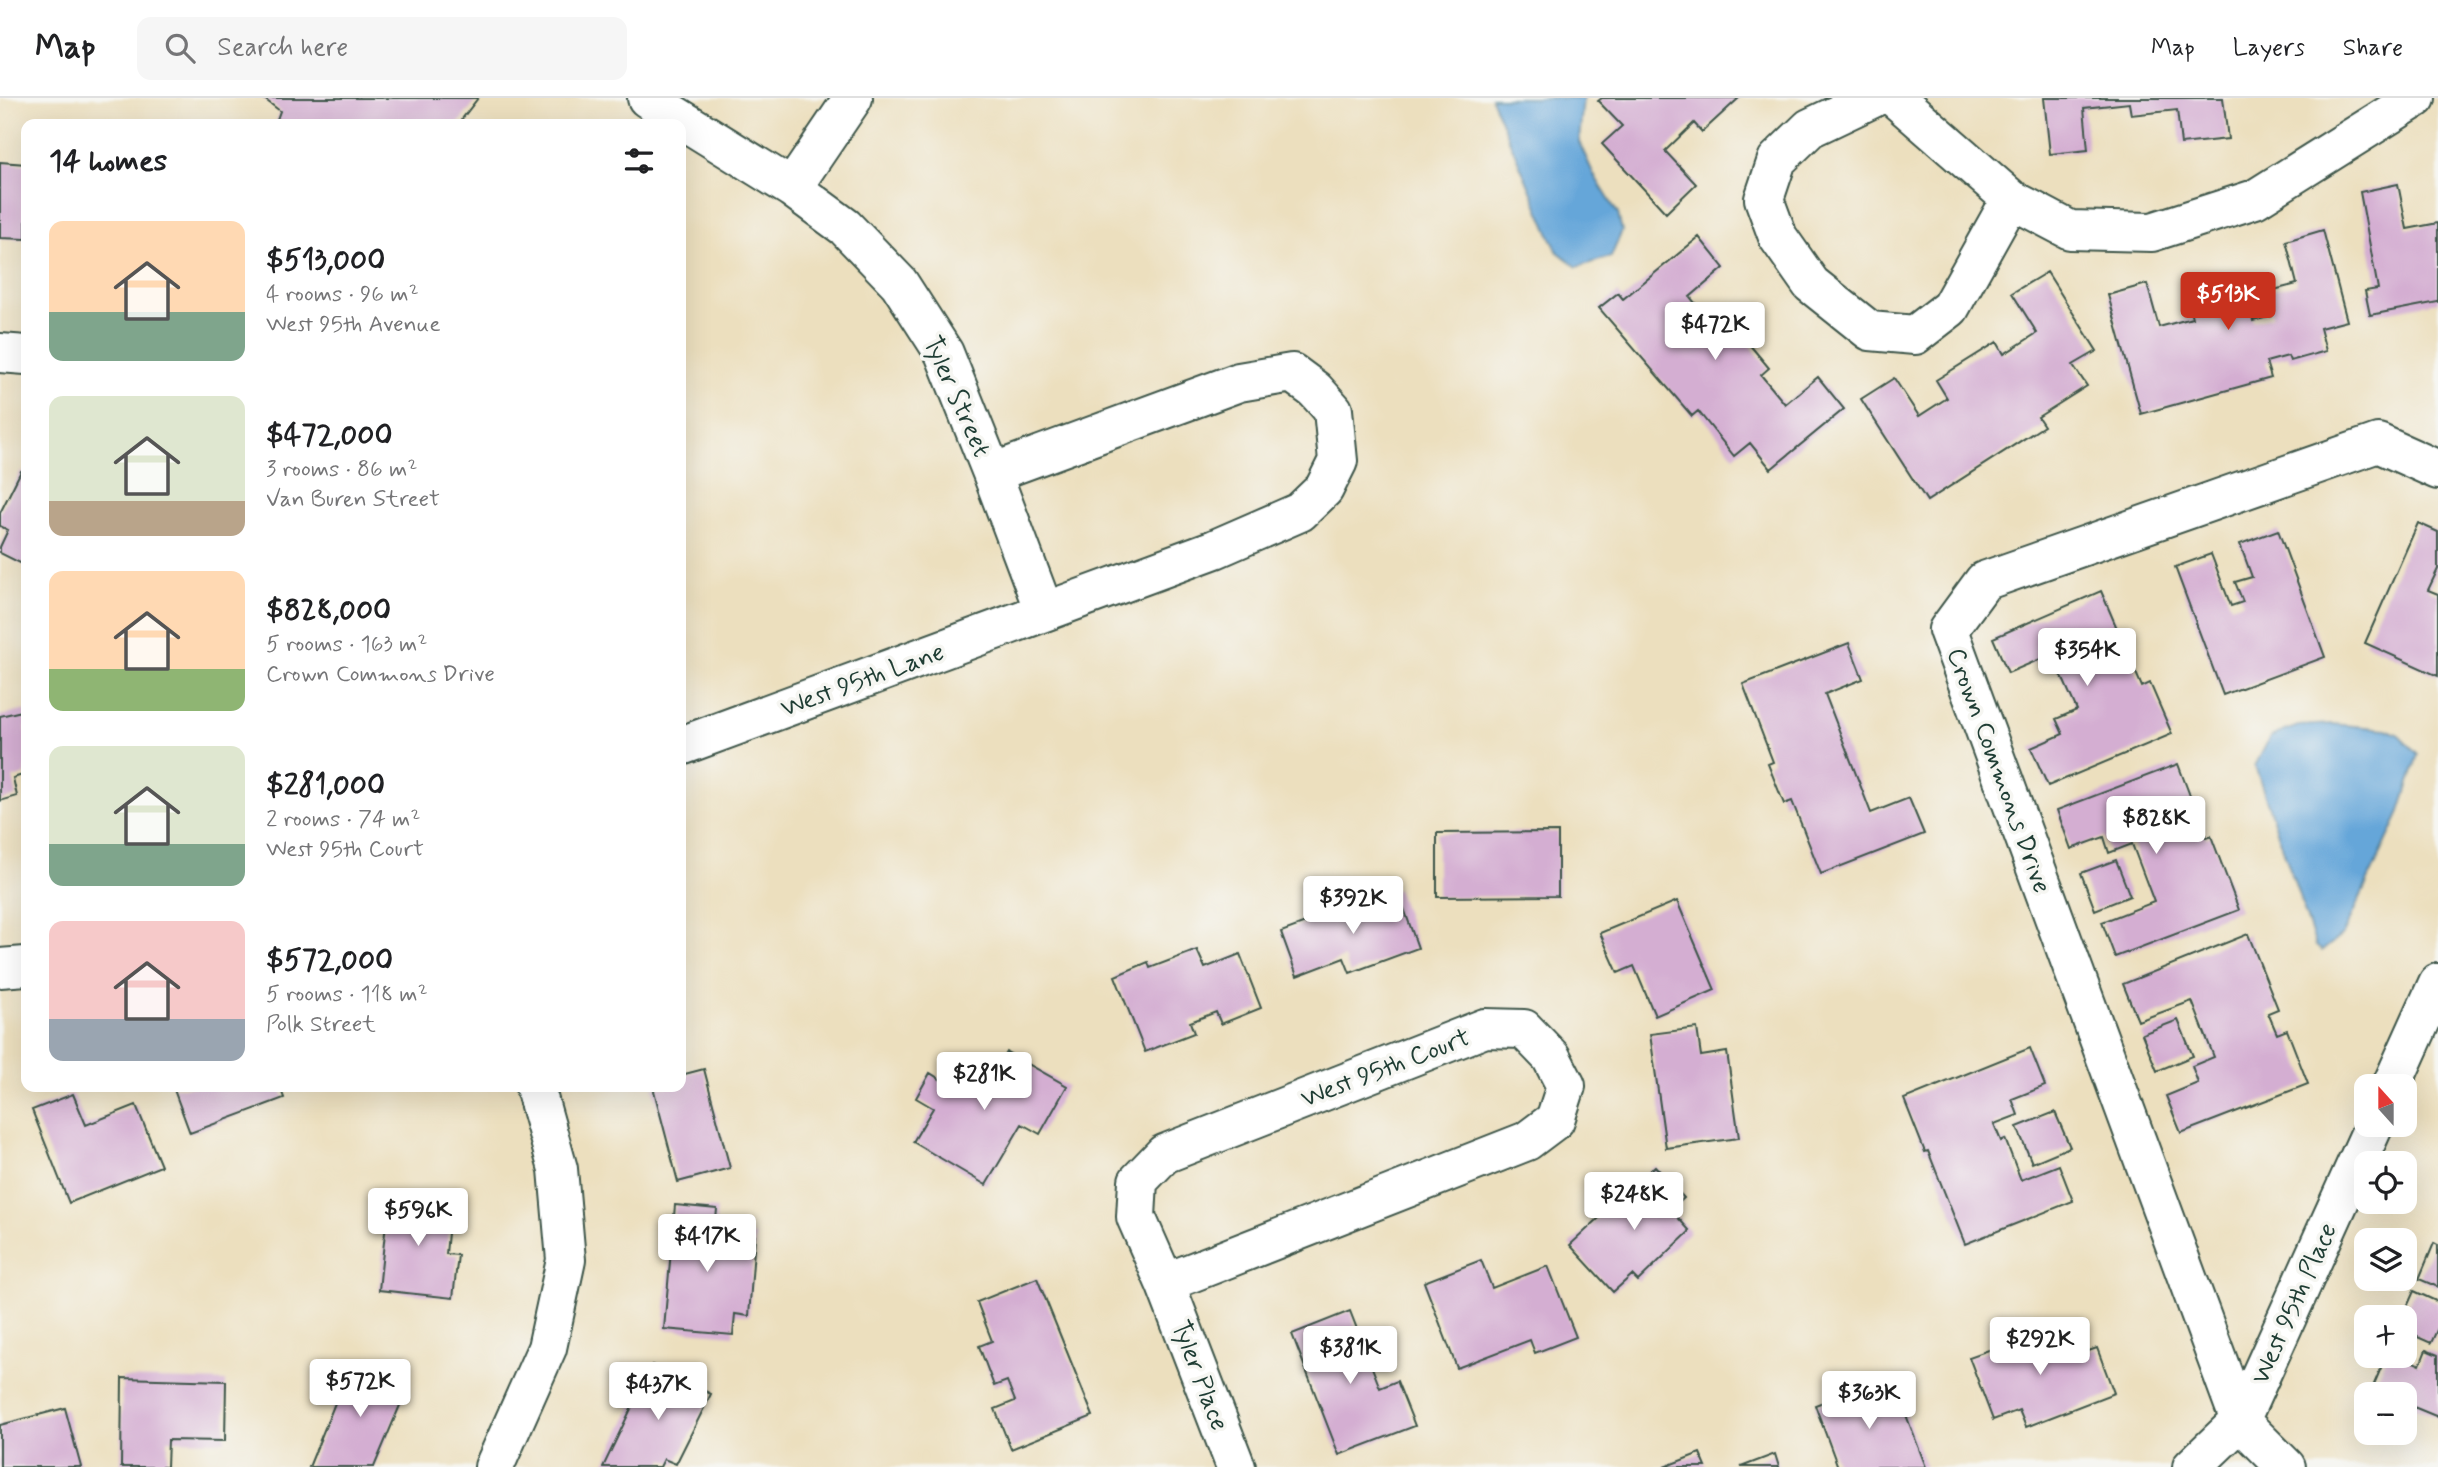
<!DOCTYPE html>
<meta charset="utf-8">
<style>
:root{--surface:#fff;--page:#f6f6f6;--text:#202124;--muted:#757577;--line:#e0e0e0;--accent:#c8321e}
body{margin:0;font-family:Mynerve,sans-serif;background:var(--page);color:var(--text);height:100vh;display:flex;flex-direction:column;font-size:26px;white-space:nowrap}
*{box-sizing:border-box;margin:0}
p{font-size:23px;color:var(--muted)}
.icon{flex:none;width:38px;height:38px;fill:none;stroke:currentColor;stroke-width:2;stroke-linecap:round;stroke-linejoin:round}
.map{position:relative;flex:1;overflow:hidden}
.sheet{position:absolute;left:21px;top:21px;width:665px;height:973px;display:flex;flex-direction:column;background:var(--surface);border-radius:14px;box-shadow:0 7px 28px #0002}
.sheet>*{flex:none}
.needle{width:46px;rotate:339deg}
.buttons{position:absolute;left:2354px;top:976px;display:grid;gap:14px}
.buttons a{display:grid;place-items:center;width:63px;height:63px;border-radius:14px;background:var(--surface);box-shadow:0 7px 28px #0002;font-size:35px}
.price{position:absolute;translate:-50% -60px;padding:0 16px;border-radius:7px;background:#fff;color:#222;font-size:23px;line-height:46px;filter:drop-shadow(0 2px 4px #0008)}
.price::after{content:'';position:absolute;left:50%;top:42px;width:21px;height:16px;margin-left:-10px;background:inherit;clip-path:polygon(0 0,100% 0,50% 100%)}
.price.selected{background:var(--accent);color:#fff}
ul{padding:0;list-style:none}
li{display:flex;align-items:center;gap:21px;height:175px;padding:0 28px}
li span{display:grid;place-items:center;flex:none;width:196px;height:140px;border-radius:14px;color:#555}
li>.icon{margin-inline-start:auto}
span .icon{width:84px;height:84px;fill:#fffc;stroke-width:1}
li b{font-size:30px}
h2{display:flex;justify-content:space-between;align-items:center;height:84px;padding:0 28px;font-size:30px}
header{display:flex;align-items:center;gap:42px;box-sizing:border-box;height:98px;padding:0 35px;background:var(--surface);border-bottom:2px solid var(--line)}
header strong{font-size:33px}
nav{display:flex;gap:38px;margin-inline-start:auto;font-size:24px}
.search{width:490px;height:63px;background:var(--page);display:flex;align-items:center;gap:18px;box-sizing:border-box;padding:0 24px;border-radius:14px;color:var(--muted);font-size:26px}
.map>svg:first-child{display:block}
</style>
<header>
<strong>Map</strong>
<div class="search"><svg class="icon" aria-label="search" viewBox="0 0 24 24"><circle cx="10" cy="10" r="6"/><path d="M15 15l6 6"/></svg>Search here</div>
<nav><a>Map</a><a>Layers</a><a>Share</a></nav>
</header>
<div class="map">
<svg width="2438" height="1369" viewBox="0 0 2438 1369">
<rect width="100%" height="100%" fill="#f6f6f2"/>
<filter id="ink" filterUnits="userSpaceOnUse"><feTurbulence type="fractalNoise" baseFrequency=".0143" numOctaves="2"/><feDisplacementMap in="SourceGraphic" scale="14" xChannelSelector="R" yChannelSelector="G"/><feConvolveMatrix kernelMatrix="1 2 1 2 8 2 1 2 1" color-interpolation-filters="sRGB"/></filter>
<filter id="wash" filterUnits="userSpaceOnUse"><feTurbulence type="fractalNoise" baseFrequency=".00686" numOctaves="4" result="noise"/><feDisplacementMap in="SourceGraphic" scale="28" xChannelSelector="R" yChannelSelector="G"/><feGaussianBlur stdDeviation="1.57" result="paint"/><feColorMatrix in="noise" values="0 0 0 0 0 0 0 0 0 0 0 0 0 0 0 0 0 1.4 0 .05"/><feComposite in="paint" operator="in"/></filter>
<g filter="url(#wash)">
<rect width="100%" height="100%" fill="#ecdfbe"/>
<!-- water -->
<path fill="#65a6d9" stroke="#427286" stroke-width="2" d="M1491,0h92l-4,44 15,33 24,39 4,17 -11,26 -34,10 -20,-16z
M2332,626l55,5 12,6 19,19 -19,61 -56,119 -21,17 -6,-5 -61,-180 15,-29 28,-11z"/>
<g id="blocks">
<!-- building -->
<path fill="#d4aed2" d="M263,0h215l-20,26h-179l-3,-2 4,-11z
M1602,0h137l-37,34 -8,-9 -29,28 31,33 -30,29 -64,-69 20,-18 -24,-25z
M2044,0h179l5,41 -47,5 -4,-34 -46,5 -2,-12 -45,5 4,42 -38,4z
M0,64l26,2v75l-26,-1z
M2398,86l9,45 31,-6v79l-68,13 -5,-24 13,-2 -18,-97z
M2323,132l24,91 -27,7 6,23 -36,10 -2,-5 -22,6 5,16 -130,36 -33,-119 39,-11 12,43 33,-9 -4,-16 56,-16 9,35 19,-5 -6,-24 31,-8 -11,-43z
M1699,139l25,31 -34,29 22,27 12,-10 45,54 -8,7 24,29 33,-27 26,32 -73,60 -21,-26 -16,13 -36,-45 -6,5 -93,-108 19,-15 5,6z
M2047,174l50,79 -24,14 14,21 -49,31 6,9 -117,75 -66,-102 33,-21 25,38 28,-18 -11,-18 61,-38 7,12 33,-21 -25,-40z
M21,373l5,2v93l-26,-13v-6l8,-17 -8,-4v-13z
M2418,425l20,9v37l-10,21 10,4v82l-73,-33z
M2278,432l47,127 -102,38 -48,-128 36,-13 20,52 12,-4 -8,-20 17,-5 -12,-33z
M2101,493l41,96 8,-4 22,51 -124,52 -17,-38 32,-14 -7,-15 21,-9 -25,-56 -44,19 -15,-35z
M1849,545l14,36 -38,15 46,119 38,-15 15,36 -103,40 -29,-73 -8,3 -16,-40 5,-2 -30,-78z
M26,612v64l-13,4 4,18 -17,5v-85z
M2178,666l28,74 5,-2 28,74 -124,47 -13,-35 52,-20 -22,-58 -23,9 -5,-16 -33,12 -14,-39z
M1558,734v64l-121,1v-64z
M2116,762l14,36 -35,14 -14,-37z
M1397,791l21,59 -68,25 -6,-15 -47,18 -16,-44z
M1677,803l38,89 -60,26 -21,-50 -16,7 -18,-40z
M2248,836l30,75 -10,4 9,21 10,-4 21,54 -127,49 -15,-37 32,-13 -6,-17 22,-9 -22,-56 -54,20 -15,-37z
M1197,852l8,18 35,-14 21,54 -40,16 -5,-12 -26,10 4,11 -49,19 -30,-76 33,-14 2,6z
M2178,922l15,36 -36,15 -15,-37z
M1697,930l4,28 26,-4 12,86 -73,10 -16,-114z
M2030,950l15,38 -33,13 6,16 -24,9 7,17 4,-2 16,41 38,-15 14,36 -108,43 -37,-93 -3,1 -21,-53z
M1007,954l60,34 -27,48 -18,-10 -36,61 -73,-43 20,-34 -17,-10 14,-25 13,8 15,-25 35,20z
M704,971l26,99 -52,14 -25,-95h28v-12z
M173,989h107l4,11 -94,35z
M73,996l13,31 50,-20 25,61 -92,37 -37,-93z
M2055,1014l15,35 -38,16 -15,-36z
M1655,1068l29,32 -13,12 19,21 -52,50 -6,-6 -19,17 -43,-47z
M389,1096l62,7 -5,53 12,1 -5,43 -74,-8z
M675,1107l42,4 -2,23 40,4 -6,80 -14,-2 -2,21 -69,-6z
M2434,1145l4,2v42l-19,-8z
M1481,1162l11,28 56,-22 28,71 -41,16 -5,-13 -73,28 -33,-86z
M1037,1180l56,138 -82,33 -16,-40 20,-8 -8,-20 -13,5 -15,-40 13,-5 -15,-39z
M2414,1193l24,11v26l-7,15 -27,-12v-13h-2z
M1350,1213l30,77 17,-7 18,45 -76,29 -47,-121z
M2070,1229l10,27 17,-6 17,45 -88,34 -7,-17 -26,10 -24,-63 59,-21 2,6z
M2426,1252l12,5v62l-34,-14v-8h-19l-13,-6 14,-33h14l20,9z
M352,1263l57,23 -35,83h-65z
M652,1267l59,29 -35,70 -12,-5 -4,8h-57z
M122,1280l104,3 -1,60 -57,-1 -1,27h-46z
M1880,1283l9,25 12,-4 25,65h-88l-23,-62z
M65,1310l16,59h-81v-42z
M1700,1355l6,14h-42z
M1775,1356l4,13h-38z"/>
</g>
</g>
<g filter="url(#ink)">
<use href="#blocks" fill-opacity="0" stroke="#3e5549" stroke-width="2"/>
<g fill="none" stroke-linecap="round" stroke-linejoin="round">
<defs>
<path id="minor" d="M647,0l145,90 53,39 54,56 45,70 48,120 52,138
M1873,0l-63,30 -33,32 -13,39 14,38 33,47 59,47 45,4 35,-27 61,-109
M1895,0l116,101 59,31 82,2 103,-33 161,-101
M792,90l61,-90
M0,255l26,2
M681,648l534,-197 85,-37 24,-23 14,-28 -5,-51 -18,-20 -23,-17 -53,9 -247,91
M0,870l26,-2
M2391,989l47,-104
M1165,1185l362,-142 28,-21 11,-34 -15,-29 -27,-28 -39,-1 -321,126 -26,27 -2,36 29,66 71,184
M494,1369l53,-119 19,-88 -8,-91 -23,-82
M2192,1369l48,-46 134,-296
M2286,1369l-46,-46 -292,-791 36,-49 394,-138 60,27"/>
</defs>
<!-- minor casing -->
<use href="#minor" stroke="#3e5549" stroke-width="42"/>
<!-- minor -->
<use href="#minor" stroke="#fff" stroke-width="38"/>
</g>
</g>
<g text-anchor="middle" stroke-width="7" stroke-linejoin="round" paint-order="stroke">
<!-- street labels -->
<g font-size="26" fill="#1f3d34" stroke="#f6f6f2">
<text transform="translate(958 298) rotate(66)" y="9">Tyler Street</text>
<text transform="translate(862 581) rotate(-20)" y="9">West 95th Lane</text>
<text transform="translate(2000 672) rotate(70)" y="9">Crown Commons Drive</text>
<text transform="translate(1385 969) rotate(-21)" y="9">West 95th Court</text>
<text transform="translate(2293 1205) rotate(-66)" y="9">West 95th Place</text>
<text transform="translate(1201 1277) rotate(69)" y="9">Tyler Place</text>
</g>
</g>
</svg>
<div class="buttons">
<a><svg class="needle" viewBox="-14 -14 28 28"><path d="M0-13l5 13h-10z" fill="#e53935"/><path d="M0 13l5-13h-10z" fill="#757577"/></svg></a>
<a><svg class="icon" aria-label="locate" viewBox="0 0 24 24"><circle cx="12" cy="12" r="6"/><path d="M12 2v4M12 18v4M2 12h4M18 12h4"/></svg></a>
<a><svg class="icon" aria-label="layers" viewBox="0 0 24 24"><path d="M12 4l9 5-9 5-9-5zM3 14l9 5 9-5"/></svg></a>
<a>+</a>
<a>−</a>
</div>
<b class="price selected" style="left:2228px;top:234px">$513K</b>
<b class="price" style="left:1715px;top:264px">$472K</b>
<b class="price" style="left:2087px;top:590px">$354K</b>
<b class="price" style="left:2156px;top:758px">$828K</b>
<b class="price" style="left:1353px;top:838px">$392K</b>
<b class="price" style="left:984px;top:1014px">$281K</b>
<b class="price" style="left:1634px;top:1134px">$248K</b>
<b class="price" style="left:418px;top:1150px">$596K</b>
<b class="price" style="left:707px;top:1176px">$417K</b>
<b class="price" style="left:2040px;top:1279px">$292K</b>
<b class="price" style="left:1350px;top:1288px">$381K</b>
<b class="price" style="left:360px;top:1321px">$572K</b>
<b class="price" style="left:658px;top:1324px">$437K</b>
<b class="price" style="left:1869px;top:1333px">$363K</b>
<section class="sheet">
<h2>14 homes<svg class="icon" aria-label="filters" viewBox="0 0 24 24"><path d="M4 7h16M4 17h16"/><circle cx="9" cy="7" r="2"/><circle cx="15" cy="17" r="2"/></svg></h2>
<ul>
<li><span style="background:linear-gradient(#ffd9b3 65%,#7fa58c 0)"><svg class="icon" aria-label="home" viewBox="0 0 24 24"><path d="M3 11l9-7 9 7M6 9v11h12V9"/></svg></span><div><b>$513,000</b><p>4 rooms · 96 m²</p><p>West 95th Avenue</p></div></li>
<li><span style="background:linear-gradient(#dfe7d0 75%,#b9a48a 0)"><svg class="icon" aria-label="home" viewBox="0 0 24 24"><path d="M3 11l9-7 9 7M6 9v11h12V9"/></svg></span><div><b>$472,000</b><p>3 rooms · 86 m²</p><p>Van Buren Street</p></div></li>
<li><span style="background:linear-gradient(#ffd9b3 70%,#8fb573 0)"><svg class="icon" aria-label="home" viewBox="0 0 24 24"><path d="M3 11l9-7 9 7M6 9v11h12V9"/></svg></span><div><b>$828,000</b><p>5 rooms · 163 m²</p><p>Crown Commons Drive</p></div></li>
<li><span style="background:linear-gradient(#dfe7d0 70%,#7fa58c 0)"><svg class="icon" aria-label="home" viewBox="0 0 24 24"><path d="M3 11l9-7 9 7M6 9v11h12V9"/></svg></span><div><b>$281,000</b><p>2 rooms · 74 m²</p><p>West 95th Court</p></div></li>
<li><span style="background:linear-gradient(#f6c9c9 70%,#9aa5b1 0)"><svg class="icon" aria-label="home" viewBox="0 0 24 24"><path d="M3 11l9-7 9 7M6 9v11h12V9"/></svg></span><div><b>$572,000</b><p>5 rooms · 118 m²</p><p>Polk Street</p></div></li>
</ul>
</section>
</div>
